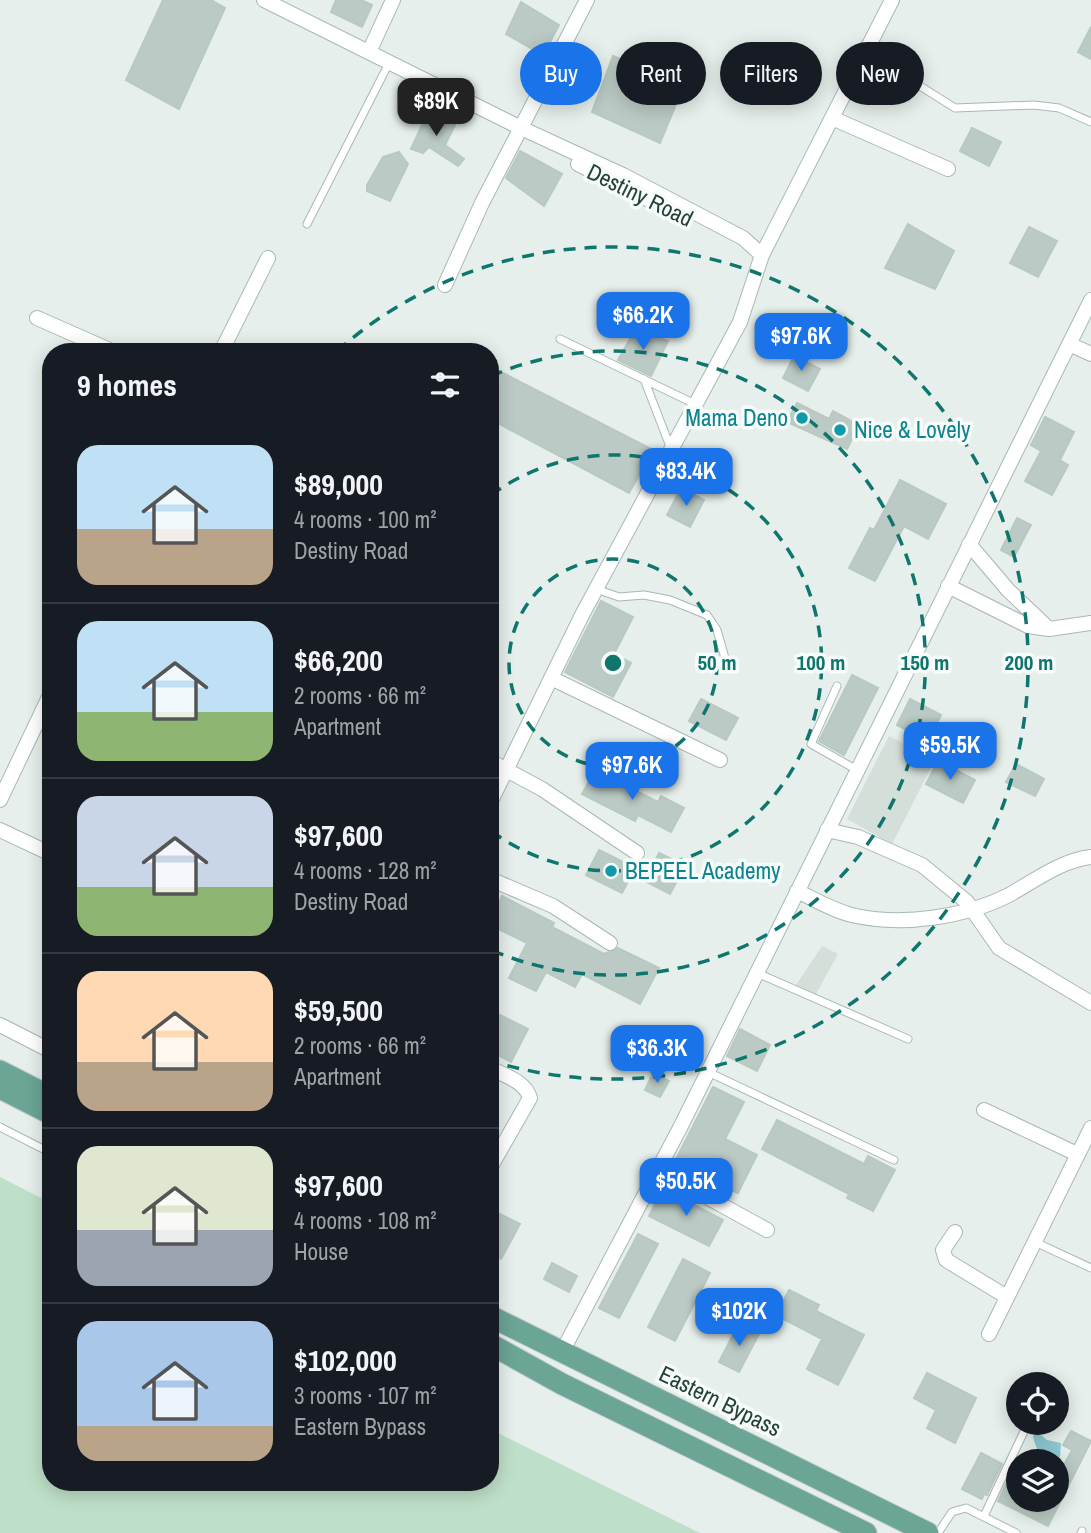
<!DOCTYPE html>
<meta charset="utf-8">
<style>
:root{--surface:#171b24;--page:#20242c;--text:#f1f3f6;--muted:#9ea1a6;--line:#363941;--accent:#1a73e8}
body{margin:0;font-family:"Archivo Narrow",sans-serif;background:var(--page);color:var(--text);height:100vh;display:flex;flex-direction:column;font-size:26px;white-space:nowrap}
*{box-sizing:border-box;margin:0}
p{font-size:23px;color:var(--muted)}
.icon{flex:none;width:38px;height:38px;fill:none;stroke:currentColor;stroke-width:2;stroke-linecap:round;stroke-linejoin:round}
.map{position:relative;flex:1;overflow:hidden}
.sheet{position:absolute;left:42px;top:343px;width:457px;height:1148px;display:flex;flex-direction:column;background:var(--surface);border-radius:28px;box-shadow:0 4px 18px #0003}
.sheet>*{flex:none}
.hud{position:absolute;left:520px;top:42px;width:466px;height:63px;display:flex;gap:14px}
.tools{position:absolute;left:1006px;top:1372px;display:grid;gap:14px}
.tools a{display:grid;place-items:center;width:63px;height:63px;border-radius:50%;background:var(--surface);box-shadow:0 4px 18px #0003;font-size:35px}
.price{position:absolute;translate:-50% -60px;padding:0 16px;border-radius:14px;background:var(--accent);color:#fff;font-size:23px;line-height:46px;filter:drop-shadow(0 2px 4px #0008)}
.price::after{content:'';position:absolute;left:50%;top:42px;width:21px;height:16px;margin-left:-10px;background:inherit;clip-path:polygon(0 0,100% 0,50% 100%)}
.price.current{background:#222;color:#fff}
ul{padding:0;list-style:none}
li{display:flex;align-items:center;gap:21px;height:175px;padding:0 35px}
li+li{border-top:2px solid var(--line)}
li span{display:grid;place-items:center;flex:none;width:196px;height:140px;border-radius:21px;color:#555}
li>.icon{margin-inline-start:auto}
span .icon{width:84px;height:84px;fill:#fffc;stroke-width:1}
li b{font-size:30px}
h2{display:flex;justify-content:space-between;align-items:center;height:84px;padding:0 35px;font-size:30px}
.pill{padding:0 24px;border-radius:32px;background:var(--surface);box-shadow:0 4px 18px #0003;font-size:24px;line-height:63px}
.pill.current{background:var(--accent);color:#fff}
.map>svg:first-child{display:block}
</style>
<div class="map">
<svg width="1091" height="1533" viewBox="0 0 1091 1533">
<rect width="100%" height="100%" fill="#e6efeb"/>
<!-- built -->
<path fill="#d4dfda" d="M889,736l46,24 -43,84 -45,-25z
M822,946l16,8 -22,40 -20,-9z"/>
<!-- green -->
<path fill="#bfe0c8" d="M0,1177l51,26v279h439v-53l210,104h-700z"/>
<!-- water -->
<path fill="#8ec9d4" d="M1036,1431l11,9 14,3 -1,14c-17,3 -24,-5 -27,-21z"/>
<!-- building -->
<path fill="#bbcac4" stroke="#b8c9c2" stroke-width="2" d="M163,0h48l14,8 -46,101 -53,-29z
M336,0h25l11,5 -10,22 -31,-15z
M521,2l38,23 -16,30 -37,-21z
M1091,27v32l-13,-7z
M613,56l71,29 -24,58 -68,-31z
M429,110l26,15 -10,20 19,14 -6,7 -29,-19 -6,6 -12,-4z
M972,128l29,14 -12,24 -29,-15z
M520,151l42,23 -18,32 -38,-28z
M399,152l9,12 -18,37 -23,-10v-6l16,-28z
M908,224l46,27 -19,38 -50,-21z
M1029,227l28,14 -19,36 -28,-14z
M635,330l33,11 -17,35 -33,-16z
M794,356l26,13 -12,22 -25,-13z
M501,372l152,78 -24,43 -139,-74v-30z
M797,403l32,16 4,-8 26,14 -12,24 -60,-27z
M1045,417l29,15 -14,28 8,5 -16,30 -27,-14 16,-30 -10,-6z
M900,480l46,24 -18,35 -24,-13 -29,55 -26,-13 21,-40 4,2z
M681,488l23,12 -14,27 -23,-12z
M1017,518l14,7 -17,32 -13,-7z
M601,601l32,16 -19,37 17,9 -18,34 -48,-25z
M852,675l26,13 -34,67 -25,-14z
M701,699l37,19 -12,22 -37,-19z
M910,699l31,16 -13,26 -31,-16z
M938,761l37,19 -12,23 -37,-19z
M1016,764l28,15 -9,17 -29,-14z
M595,770l63,32 3,-6 23,12 -13,24 -33,-17 -3,6 -53,-27z
M599,850l36,18 -13,25 -36,-18z
M659,853l26,13 -15,28 -25,-13z
M502,896l52,27 -2,4 52,27 14,-6 41,20 -19,36 -58,-30 -7,13 -29,-15 -10,19 -27,-13 18,-35 -37,-18z
M490,1010l38,19 -17,33 -21,-11z
M740,1029l30,16 -13,26 -30,-15z
M653,1073l16,8 -9,16 -15,-7z
M713,1087l31,15 -19,37 32,16 -19,38 -65,-28z
M777,1120l87,44 4,-8 27,14 -22,41 -26,-13 2,-4 -87,-45z
M663,1189l60,31 -14,26 -60,-30z
M490,1209l30,15 -19,35 -11,-6z
M638,1234l20,10 -39,74 -20,-10z
M683,1259l27,14 -35,68 -27,-14z
M552,1263l25,13 -8,16 -25,-13z
M789,1290l30,15 -3,6 48,24 -26,50 -31,-16 15,-30 -46,-24z
M739,1323l20,11 -20,38 -20,-10z
M927,1373l49,25 -21,45 -28,-15 9,-18 -22,-12z
M1071,1431l20,10 -43,85 -50,-25 15,-32 5,3v28h39v-22l15,-28 -9,-5z
M981,1453l21,11 -15,31 -3,-1 -2,5 -20,-10z"/>
<g fill="none" stroke-linecap="round" stroke-linejoin="round">
<defs>
<path id="service" d="M866,52l89,56 79,-3 25,3 32,14
M307,224l82,-161
M560,339l135,65
M644,379l27,70
M596,589l23,8 25,-2 26,5 37,15 10,15 8,28
M837,686l-26,58 46,26
M757,973l151,66
M708,1072l186,88
M0,1127l51,26
M1035,1242l56,26
M984,1516l44,-93
M938,1533l14,-21 14,-4 50,25
M1081,1533l1,-2"/>
<path id="minor" d="M264,0l257,128 102,47 120,63 19,17
M369,52l24,-52
M832,118l116,51
M578,164l85,43
M445,285l37,-82 105,-203
M37,318l77,34
M1069,344l22,10
M221,352l47,-94
M969,544l39,46 41,39
M948,586l80,40 21,3 42,-6
M551,678l169,82
M490,761l52,28 95,64
M0,800l51,-107
M490,803l92,-188 158,-293 22,-67 130,-255
M0,830l51,24
M827,830l31,7 64,28 45,37 32,46 92,55
M490,879l63,27 57,37
M797,891c19,9 39,21 59,25 48,10 110,1 153,-21 25,-14 53,-35 82,-38
M0,1025l51,26
M490,1068c15,8 35,13 40,30l-40,70
M984,1110l93,44
M658,1170l109,60
M955,1232l-12,18 3,10 61,37
M989,1334l102,-206
M562,1352l119,-226 410,-826"/>
<path id="primary" d="M0,1071l51,26
M0,1088l51,26
M490,1316l438,217
M490,1344l72,40 304,149"/>
</defs>
<!-- service casing -->
<use href="#service" stroke="#a8b8b2" stroke-width="9"/>
<!-- minor casing -->
<use href="#minor" stroke="#a8b8b2" stroke-width="16"/>
<!-- primary casing -->
<use href="#primary" stroke="#c2cac8" stroke-width="23"/>
<!-- service -->
<use href="#service" stroke="#fff" stroke-width="7"/>
<!-- minor -->
<use href="#minor" stroke="#fff" stroke-width="14"/>
<!-- primary -->
<use href="#primary" stroke="#6aa596" stroke-width="21"/>
</g>
<!-- distance rings -->
<g fill="none" stroke="#0f766e" stroke-width="3.5" stroke-dasharray="12 9">
<circle cx="613" cy="663" r="104"/>
<path d="M491 495A208 208 0 1 1 491 831"/>
<path d="M491 376A312 312 0 1 1 491 950"/>
<path d="M337 351A416 416 0 1 1 491 1061"/>
</g>
<!-- markers -->
<g fill="#0f9aa8" stroke="#f7fbf9" stroke-width="2.5">
<circle cx="802" cy="418" r="7"/>
<circle cx="840" cy="430" r="7"/>
<circle cx="611" cy="871" r="7"/>
</g>
<g text-anchor="middle" stroke-width="7" stroke-linejoin="round" paint-order="stroke">
<!-- street labels -->
<g font-size="23" fill="#24423a" stroke="#f7fbf9">
<text transform="translate(640 195) rotate(26)" y="8">Destiny Road</text>
<text transform="translate(720 1401) rotate(26)" y="8">Eastern Bypass</text>
</g>
<!-- culture labels -->
<g font-size="23" fill="#0d838f" stroke="#f7fbf9" text-anchor="start">
<text x="788" y="426" text-anchor="end">Mama Deno</text>
<text x="854" y="438">Nice &amp; Lovely</text>
<text x="625" y="879">BEPEEL Academy</text>
</g>
</g>
<circle cx="613" cy="663" r="10" fill="#0f766e" stroke="#f7fbf9" stroke-width="3.5"/>
<g font-size="21" text-anchor="middle" font-weight="bold" fill="#0f766e" stroke="#f7fbf9" stroke-width="7" stroke-linejoin="round" paint-order="stroke">
<text x="717" y="670">50 m</text>
<text x="821" y="670">100 m</text>
<text x="925" y="670">150 m</text>
<text x="1029" y="670">200 m</text>
</g>
</svg>
<div class="tools">
<a><svg class="icon" aria-label="locate" viewBox="0 0 24 24"><circle cx="12" cy="12" r="6"/><path d="M12 2v4M12 18v4M2 12h4M18 12h4"/></svg></a>
<a><svg class="icon" aria-label="layers" viewBox="0 0 24 24"><path d="M12 4l9 5-9 5-9-5zM3 14l9 5 9-5"/></svg></a>
</div>
<b class="price current" style="left:436px;top:138px">$89K</b>
<b class="price" style="left:643px;top:352px">$66.2K</b>
<b class="price" style="left:801px;top:373px">$97.6K</b>
<b class="price" style="left:686px;top:508px">$83.4K</b>
<b class="price" style="left:950px;top:782px">$59.5K</b>
<b class="price" style="left:632px;top:802px">$97.6K</b>
<b class="price" style="left:657px;top:1085px">$36.3K</b>
<b class="price" style="left:686px;top:1218px">$50.5K</b>
<b class="price" style="left:739px;top:1348px">$102K</b>
<div class="hud">
<a class="pill current">Buy</a>
<a class="pill">Rent</a>
<a class="pill">Filters</a>
<a class="pill">New</a>
</div>
<section class="sheet">
<h2>9 homes<svg class="icon" aria-label="filters" viewBox="0 0 24 24"><path d="M4 7h16M4 17h16"/><circle cx="9" cy="7" r="2"/><circle cx="15" cy="17" r="2"/></svg></h2>
<ul>
<li><span style="background:linear-gradient(#bfe0f5 60%,#b9a48a 0)"><svg class="icon" aria-label="home" viewBox="0 0 24 24"><path d="M3 11l9-7 9 7M6 9v11h12V9"/></svg></span><div><b>$89,000</b><p>4 rooms · 100 m²</p><p>Destiny Road</p></div></li>
<li><span style="background:linear-gradient(#bfe0f5 65%,#8fb573 0)"><svg class="icon" aria-label="home" viewBox="0 0 24 24"><path d="M3 11l9-7 9 7M6 9v11h12V9"/></svg></span><div><b>$66,200</b><p>2 rooms · 66 m²</p><p>Apartment</p></div></li>
<li><span style="background:linear-gradient(#c9d6e8 65%,#8fb573 0)"><svg class="icon" aria-label="home" viewBox="0 0 24 24"><path d="M3 11l9-7 9 7M6 9v11h12V9"/></svg></span><div><b>$97,600</b><p>4 rooms · 128 m²</p><p>Destiny Road</p></div></li>
<li><span style="background:linear-gradient(#ffd9b3 65%,#b9a48a 0)"><svg class="icon" aria-label="home" viewBox="0 0 24 24"><path d="M3 11l9-7 9 7M6 9v11h12V9"/></svg></span><div><b>$59,500</b><p>2 rooms · 66 m²</p><p>Apartment</p></div></li>
<li><span style="background:linear-gradient(#dfe7d0 60%,#9aa5b1 0)"><svg class="icon" aria-label="home" viewBox="0 0 24 24"><path d="M3 11l9-7 9 7M6 9v11h12V9"/></svg></span><div><b>$97,600</b><p>4 rooms · 108 m²</p><p>House</p></div></li>
<li><span style="background:linear-gradient(#a9c7e8 75%,#b9a48a 0)"><svg class="icon" aria-label="home" viewBox="0 0 24 24"><path d="M3 11l9-7 9 7M6 9v11h12V9"/></svg></span><div><b>$102,000</b><p>3 rooms · 107 m²</p><p>Eastern Bypass</p></div></li>
</ul>
</section>
</div>
